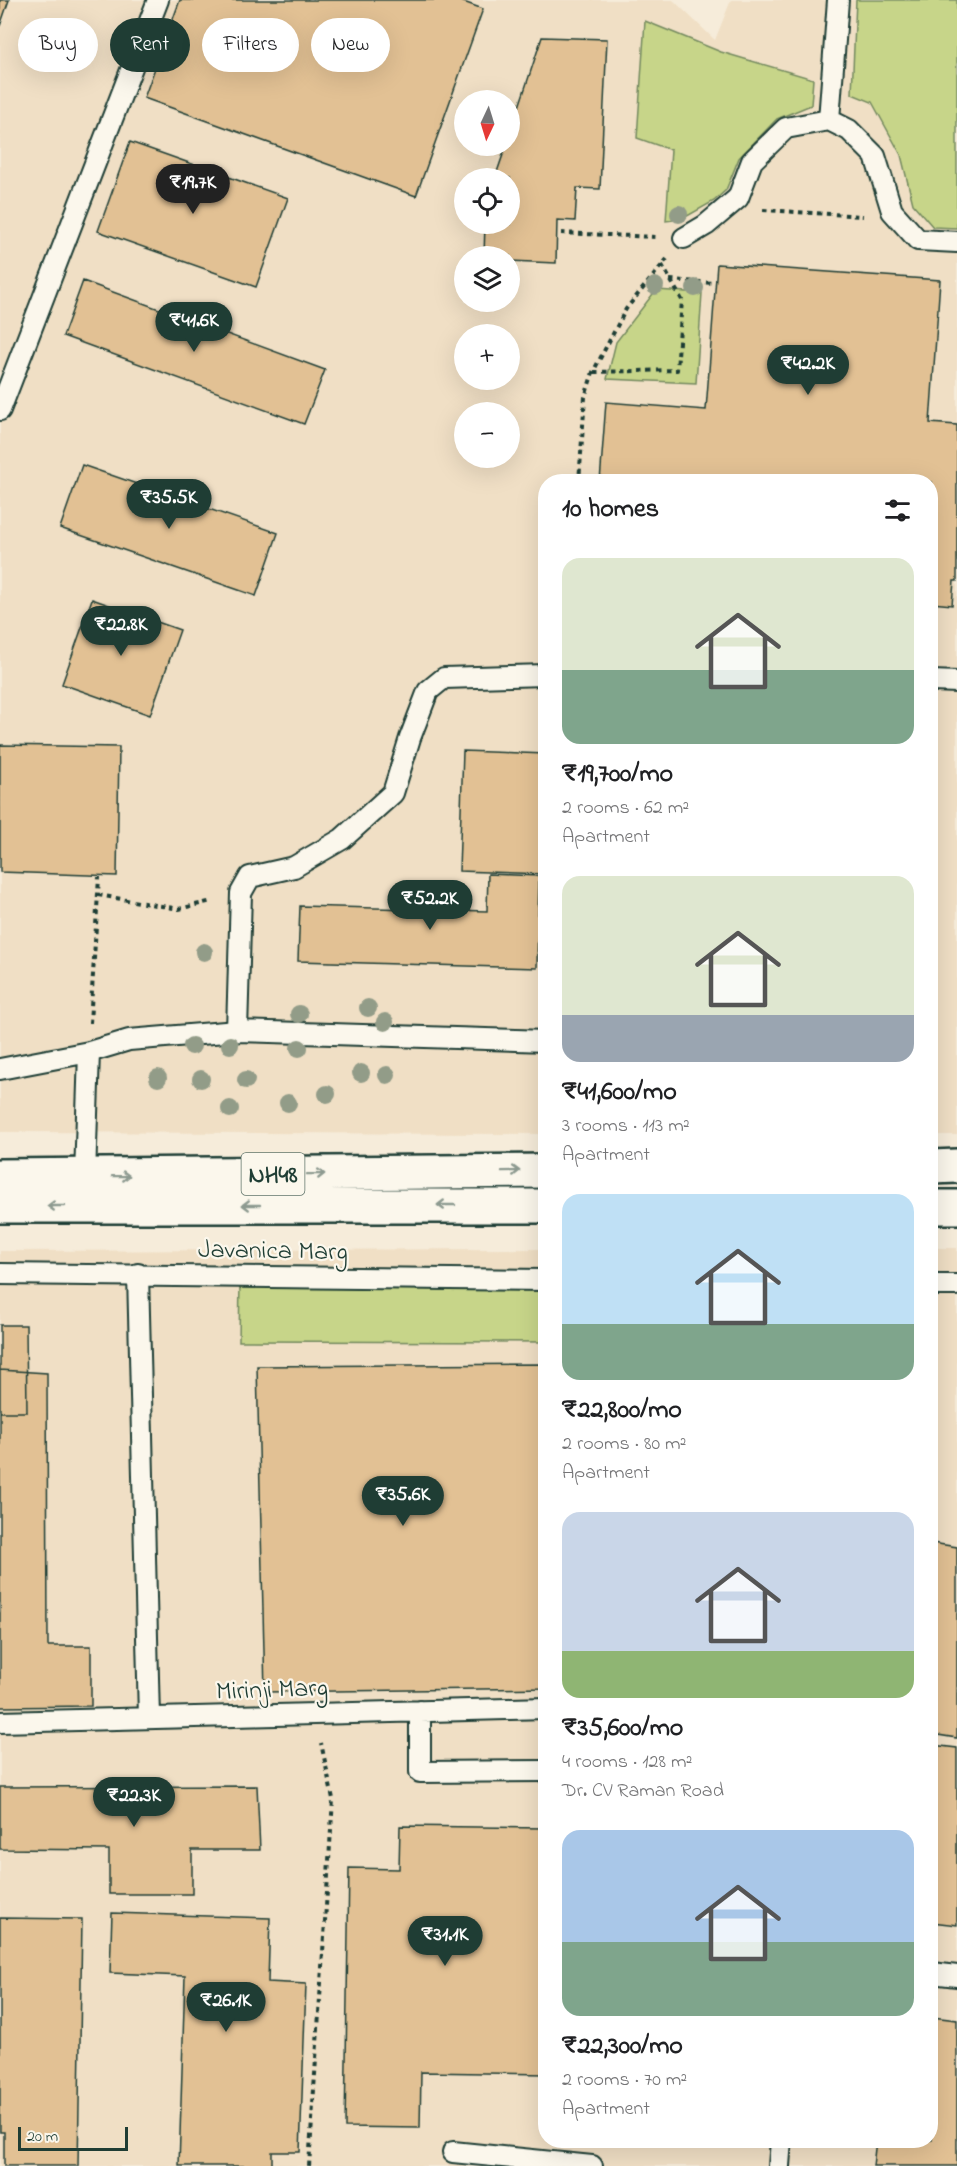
<!DOCTYPE html>
<meta charset="utf-8">
<style>
:root{--surface:#fff;--page:#f2f2f2;--text:#202124;--muted:#757577;--accent:#1f3d34}
body{margin:0;font-family:"Indie Flower",sans-serif;background:var(--page);color:var(--text);height:100vh;display:flex;flex-direction:column;font-size:22px;white-space:nowrap}
*{box-sizing:border-box;margin:0}
p{font-size:20px;color:var(--muted)}
.icon{flex:none;width:33px;height:33px;fill:none;stroke:currentColor;stroke-width:2;stroke-linecap:round;stroke-linejoin:round}
.map{position:relative;flex:1;overflow:hidden}
.panel{position:absolute;left:538px;top:474px;width:400px;height:1674px;display:flex;flex-direction:column;background:var(--surface);border-radius:24px;box-shadow:0 6px 24px #0002}
.panel>*{flex:none}
.guide{position:absolute;left:18px;top:18px;width:430px;height:54px;display:flex;gap:12px}
.needle{width:39px;rotate:184deg}
.controls{position:absolute;left:454px;top:90px;display:grid;gap:12px}
.controls a{display:grid;place-items:center;width:66px;height:66px;border-radius:50%;background:var(--surface);box-shadow:0 6px 24px #0002;font-size:30px}
.scale{position:absolute;left:18px;bottom:15px;width:110px;box-sizing:border-box;padding-left:6px;border:3px solid #1f3d34;border-top:0;font-size:16px;line-height:21px;white-space:nowrap;color:#1f3d34;-webkit-text-stroke:4px #fbf7ec;paint-order:stroke}
.price{position:absolute;translate:-50% -51px;padding:0 14px;border-radius:21px;background:var(--accent);color:#fff;font-size:20px;line-height:39px;filter:drop-shadow(0 2px 3px #0008)}
.price::after{content:'';position:absolute;left:50%;top:36px;width:18px;height:14px;margin-left:-9px;background:inherit;clip-path:polygon(0 0,100% 0,50% 100%)}
.price.on{background:#222;color:#fff}
ul{padding:0;list-style:none}
li{display:grid;align-content:center;gap:12px;height:318px;padding:0 24px}
li span{display:grid;place-items:center;height:186px;border-radius:18px;color:#555}
li>.icon{margin-inline-start:auto}
span .icon{width:108px;height:108px;fill:#fffc;stroke-width:1}
li b{font-size:26px}
h2{display:flex;justify-content:space-between;align-items:center;height:72px;padding:0 24px;font-size:26px}
.chip{padding:0 21px;border-radius:27px;background:var(--surface);box-shadow:0 6px 24px #0002;font-size:21px;line-height:54px}
.chip.on{background:var(--accent);color:#fff}
.map>svg:first-child{display:block}
</style>
<div class="map">
<svg width="957" height="2166" viewBox="0 0 957 2166">
<rect width="100%" height="100%" fill="#f6ecda"/>
<filter id="ink" filterUnits="userSpaceOnUse"><feTurbulence type="fractalNoise" baseFrequency=".0167" numOctaves="2"/><feDisplacementMap in="SourceGraphic" scale="12" xChannelSelector="R" yChannelSelector="G"/><feConvolveMatrix kernelMatrix="1 2 1 2 8 2 1 2 1" color-interpolation-filters="sRGB"/></filter>
<g filter="url(#ink)">
<!-- built -->
<path fill="#f0dfc5" fill-rule="evenodd" d="M0,0h673l42,40 16,-40h226v1135h-25v-653h-386v652l-546,-2zM465,100h45v46h-45zM465,178h45v46h-45zM465,256h45v46h-45zM465,334h45v46h-45zM465,412h45v46h-45z
M932,1248h25v918h-957v-915l546,-2v891h386z"/>
<!-- green -->
<path fill="#c7d589" stroke="#73895e" stroke-width="1.5" d="M856,0h101v228l-24,-1 -20,-23 -12,-49 -29,-53 -20,-8z
M645,21l76,31 92,27 -2,26 -34,14 -38,39 -13,32 -12,11 -32,18 -16,2 5,-71 -34,-12z
M656,290l46,3 -6,90 -89,-4 9,-37z
M240,1282l306,5v55l-307,-1z"/>
<!-- building -->
<path fill="#e2c194" stroke="#1f3d34" stroke-width="1.5" d="M0,0h9l-9,26z
M180,0h278l25,9 -67,187 -272,-98z
M542,37l65,2 -7,150 -23,-1 -2,33 -18,-1 -1,43 -46,-2v-5h-26l1,-32h25v-46h-15l11,-32h4v-12z
M130,142l158,56 -32,89 -158,-56z
M717,264l223,16 -10,143 27,2v156h-3l-2,24 -20,-2v-121h-332l6,-80 100,8z
M83,281l242,89 -21,54 -241,-88z
M82,465l196,68 -22,63 -196,-68z
M92,599l88,31 -30,85 -88,-31z
M0,745l119,2 -2,129 -117,-4z
M463,751l83,3v120l-87,-3z
M488,874l51,2 -2,92 -239,-7 2,-55 187,5z
M0,1325h26l1,87h-27z
M546,1364v324l-281,4 -8,-326z
M0,1370l47,3 1,273h43v60l-91,1z
M932,1543l25,4v191l-25,-4z
M932,1745l25,3v177l-25,-3z
M257,1786l3,64h-68v44h-83v-44l-109,-1v-62z
M400,1826l146,2v246l-125,-2 -1,56 -75,-1 4,-259 50,1z
M112,1913l158,5 -2,64 38,2 -6,168h-28v14h-93l6,-190 -75,-3z
M0,1918l82,1 -4,247h-74v-34h-4z
M932,2017l25,3v146h-84l3,-26h56z"/>
<g fill="none" stroke-linecap="round" stroke-linejoin="round">
<defs>
<path id="lane" d="M838,0l-9,120 20,10 26,26 17,55 26,29 39,2
M684,238l22,-13 32,-27 14,-37 34,-33 43,-8
M0,410l158,-410
M932,681l25,1
M237,1031l4,-138 9,-16 44,-10 48,-28 51,-46 17,-55 18,-47 16,-13 102,-3
M0,1069l89,-17 40,-12 108,-9 309,10
M85,1177l4,-125
M0,1274l546,6
M138,1274l11,444
M932,1285h25
M420,1711v61l126,-1
M0,1722l546,-14
M932,1973l25,3
M453,2152l139,14
M779,2166l2,-26"/>
<path id="highway" d="M932,1167l25,-1
M0,1176l546,-5
M0,1206h546
M932,1207h25"/>
</defs>
<!-- lane casing -->
<use href="#lane" stroke="#1f3d34" stroke-width="24"/>
<!-- highway casing -->
<use href="#highway" stroke="#1f3d34" stroke-width="38"/>
<!-- path -->
<path stroke="#1f3d34" stroke-width="4" stroke-dasharray="4.5 4.5" stroke-linecap="butt" d="M763,210l100,6
M561,233l95,4
M670,280l45,3
M594,372l83,-2 5,-70 -20,-35
M579,482l6,-85 8,-25 33,-63 41,-50
M98,895l81,14 33,-8
M90,1023l9,-146
M309,2166l24,-367 -12,-56"/>
<!-- lane -->
<use href="#lane" stroke="#fbf7ec" stroke-width="20"/>
<!-- highway -->
<use href="#highway" stroke="#fbf7ec" stroke-width="33"/>
</g>
<!-- trees -->
<g fill="#929c88">
<circle cx="679" cy="214" r="9"/>
<circle cx="655" cy="286" r="9"/>
<circle cx="695" cy="288" r="9"/>
<circle cx="204" cy="952" r="9"/>
<circle cx="368" cy="1008" r="9"/>
<circle cx="299" cy="1014" r="9"/>
<circle cx="385" cy="1022" r="9"/>
<circle cx="230" cy="1045" r="9"/>
<circle cx="192" cy="1046" r="9"/>
<circle cx="299" cy="1048" r="9"/>
<circle cx="361" cy="1073" r="9"/>
<circle cx="387" cy="1075" r="9"/>
<circle cx="158" cy="1078" r="9"/>
<circle cx="201" cy="1079" r="9"/>
<circle cx="246" cy="1080" r="9"/>
<circle cx="327" cy="1094" r="9"/>
<circle cx="288" cy="1103" r="9"/>
<circle cx="230" cy="1109" r="9"/>
</g>
<!-- one-way arrows -->
<defs><path id="oneway-shaft" d="M-6 0H5M1.5-3L5.5 0L1.5 3" fill="none" stroke-width="1.6" stroke-linecap="round" stroke-linejoin="round" transform="scale(1.5)"/></defs>
<g stroke="#8d9a90">
<use href="#oneway-shaft" transform="translate(511 1171) rotate(-1)"/>
<use href="#oneway-shaft" transform="translate(316 1174) rotate(-1)"/>
<use href="#oneway-shaft" transform="translate(121 1176) rotate(-1)"/>
<use href="#oneway-shaft" transform="translate(251 1205) rotate(-180)"/>
<use href="#oneway-shaft" transform="translate(446 1205) rotate(-180)"/>
<use href="#oneway-shaft" transform="translate(56 1206) rotate(180)"/>
</g>
</g>
<g text-anchor="middle" stroke-width="4.5" stroke-linejoin="round" paint-order="stroke">
<!-- shield labels -->
<rect fill="#fbf7ec" stroke="#61756b" stroke-width="1.5" x="241.5" y="1153" width="63" height="42" rx="4.5"/>
<g font-size="24" font-weight="bold" fill="#1f3d34">
<text x="273" y="1182">NH48</text>
</g>
<!-- street labels -->
<g font-size="26" fill="#1f3d34" stroke="#fbf7ec">
<text transform="translate(273 1249) rotate(1)" y="9">Javanica Marg</text>
<text transform="translate(272 1688) rotate(-2)" y="9">Mirinji Marg</text>
</g>
</g>
</svg>
<div class="controls">
<a><svg class="needle" viewBox="-14 -14 28 28"><path d="M0-13l5 13h-10z" fill="#e53935"/><path d="M0 13l5-13h-10z" fill="#757577"/></svg></a>
<a><svg class="icon" aria-label="locate" viewBox="0 0 24 24"><circle cx="12" cy="12" r="6"/><path d="M12 2v4M12 18v4M2 12h4M18 12h4"/></svg></a>
<a><svg class="icon" aria-label="layers" viewBox="0 0 24 24"><path d="M12 4l9 5-9 5-9-5zM3 14l9 5 9-5"/></svg></a>
<a>+</a>
<a>−</a>
</div>
<div class="scale">20 m</div>
<b class="price on" style="left:193px;top:215px">₹19.7K</b>
<b class="price" style="left:194px;top:353px">₹41.6K</b>
<b class="price" style="left:808px;top:396px">₹42.2K</b>
<b class="price" style="left:169px;top:530px">₹35.5K</b>
<b class="price" style="left:121px;top:657px">₹22.8K</b>
<b class="price" style="left:430px;top:931px">₹52.2K</b>
<b class="price" style="left:403px;top:1527px">₹35.6K</b>
<b class="price" style="left:134px;top:1828px">₹22.3K</b>
<b class="price" style="left:445px;top:1967px">₹31.1K</b>
<b class="price" style="left:226px;top:2033px">₹26.1K</b>
<div class="guide">
<a class="chip">Buy</a>
<a class="chip on">Rent</a>
<a class="chip">Filters</a>
<a class="chip">New</a>
</div>
<section class="panel">
<h2>10 homes<svg class="icon" aria-label="filters" viewBox="0 0 24 24"><path d="M4 7h16M4 17h16"/><circle cx="9" cy="7" r="2"/><circle cx="15" cy="17" r="2"/></svg></h2>
<ul>
<li><span style="background:linear-gradient(#dfe7d0 60%,#7fa58c 0)"><svg class="icon" aria-label="home" viewBox="0 0 24 24"><path d="M3 11l9-7 9 7M6 9v11h12V9"/></svg></span><div><b>₹19,700/mo</b><p>2 rooms · 62 m²</p><p>Apartment</p></div></li>
<li><span style="background:linear-gradient(#dfe7d0 75%,#9aa5b1 0)"><svg class="icon" aria-label="home" viewBox="0 0 24 24"><path d="M3 11l9-7 9 7M6 9v11h12V9"/></svg></span><div><b>₹41,600/mo</b><p>3 rooms · 113 m²</p><p>Apartment</p></div></li>
<li><span style="background:linear-gradient(#bfe0f5 70%,#7fa58c 0)"><svg class="icon" aria-label="home" viewBox="0 0 24 24"><path d="M3 11l9-7 9 7M6 9v11h12V9"/></svg></span><div><b>₹22,800/mo</b><p>2 rooms · 80 m²</p><p>Apartment</p></div></li>
<li><span style="background:linear-gradient(#c9d6e8 75%,#8fb573 0)"><svg class="icon" aria-label="home" viewBox="0 0 24 24"><path d="M3 11l9-7 9 7M6 9v11h12V9"/></svg></span><div><b>₹35,600/mo</b><p>4 rooms · 128 m²</p><p>Dr. CV Raman Road</p></div></li>
<li><span style="background:linear-gradient(#a9c7e8 60%,#7fa58c 0)"><svg class="icon" aria-label="home" viewBox="0 0 24 24"><path d="M3 11l9-7 9 7M6 9v11h12V9"/></svg></span><div><b>₹22,300/mo</b><p>2 rooms · 70 m²</p><p>Apartment</p></div></li>
</ul>
</section>
</div>
